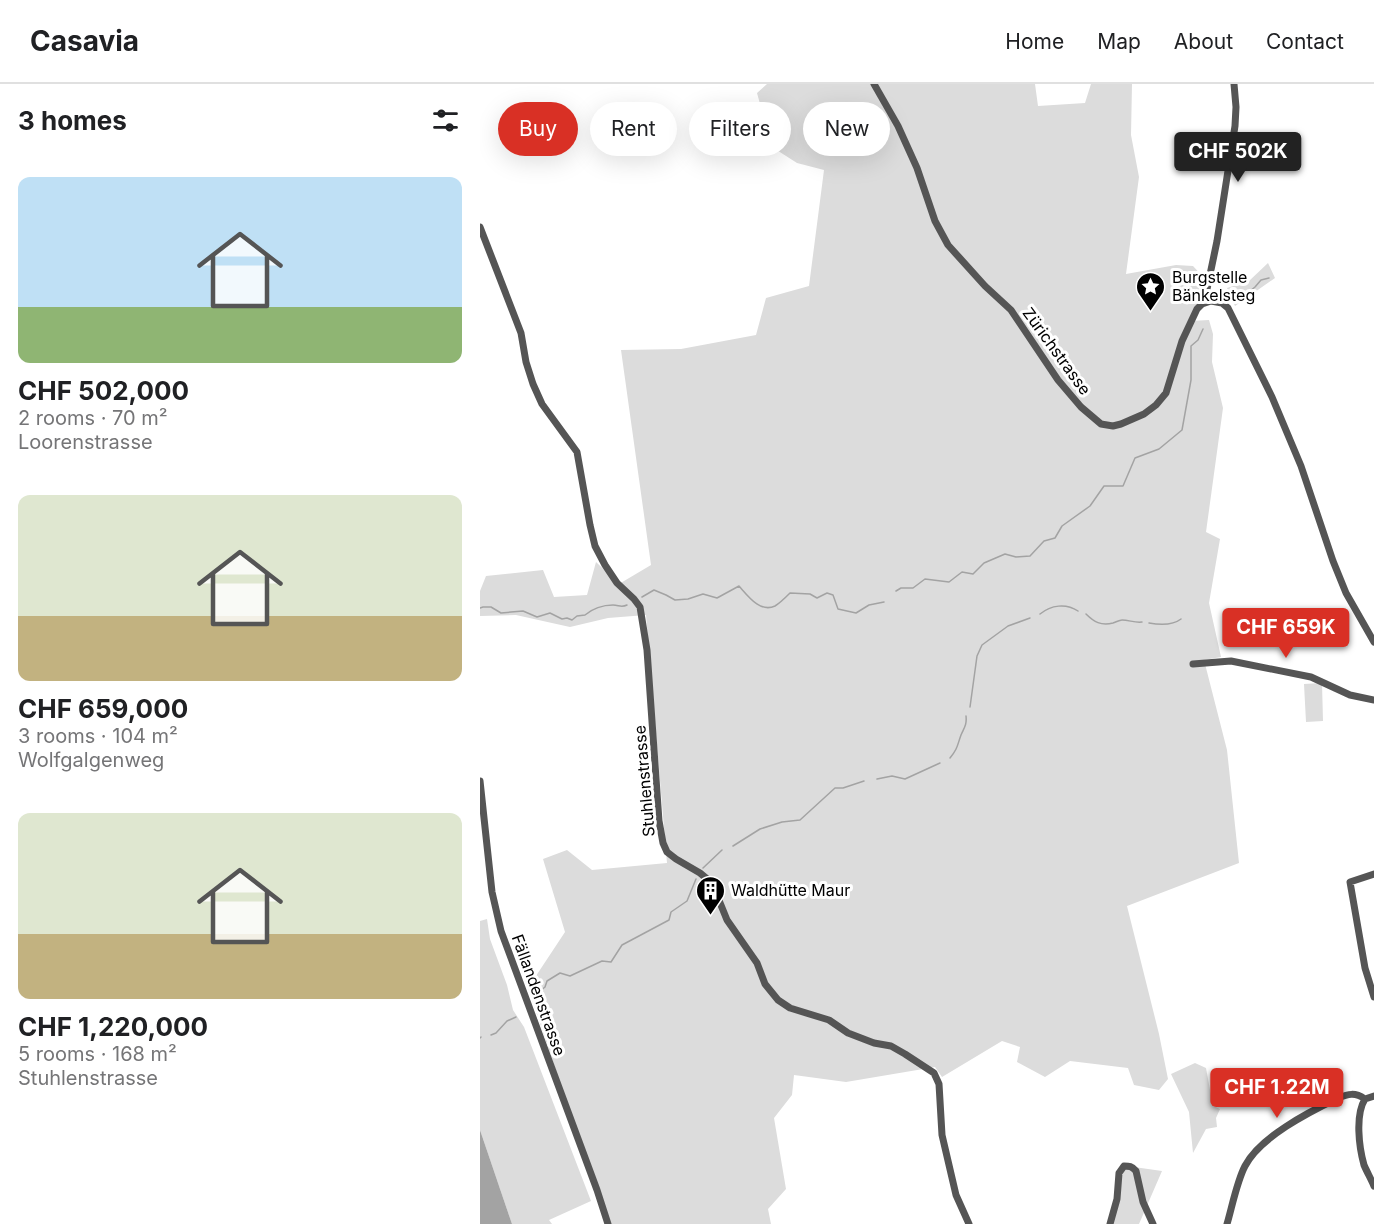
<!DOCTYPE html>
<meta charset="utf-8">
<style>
:root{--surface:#fff;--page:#f6f6f6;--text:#202124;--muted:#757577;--line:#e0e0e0;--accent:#d93025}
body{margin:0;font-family:Inter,sans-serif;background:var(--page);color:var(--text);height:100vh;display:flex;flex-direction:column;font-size:22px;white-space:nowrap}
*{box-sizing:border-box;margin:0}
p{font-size:20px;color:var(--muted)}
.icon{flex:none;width:33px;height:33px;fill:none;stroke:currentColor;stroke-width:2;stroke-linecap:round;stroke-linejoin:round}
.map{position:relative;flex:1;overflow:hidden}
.sheet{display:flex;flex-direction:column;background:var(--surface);width:480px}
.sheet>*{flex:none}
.guide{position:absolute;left:18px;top:18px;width:570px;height:54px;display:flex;gap:12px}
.price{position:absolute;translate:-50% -51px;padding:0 14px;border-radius:6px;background:var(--accent);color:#fff;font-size:20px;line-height:39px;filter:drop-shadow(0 2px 3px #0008)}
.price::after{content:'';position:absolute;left:50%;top:36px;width:18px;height:14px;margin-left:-9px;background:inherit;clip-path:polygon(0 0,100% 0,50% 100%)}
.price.selected{background:#222;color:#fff}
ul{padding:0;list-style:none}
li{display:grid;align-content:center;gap:12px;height:318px;padding:0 18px}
li span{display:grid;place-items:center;height:186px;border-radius:12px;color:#555}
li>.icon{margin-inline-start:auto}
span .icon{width:108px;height:108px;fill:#fffc;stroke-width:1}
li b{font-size:26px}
h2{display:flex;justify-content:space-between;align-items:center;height:72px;padding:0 18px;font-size:26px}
.tag{padding:0 21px;border-radius:27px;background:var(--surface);box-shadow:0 6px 24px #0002;font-size:21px;line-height:54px}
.tag.selected{background:var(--accent);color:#fff}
header{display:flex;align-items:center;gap:36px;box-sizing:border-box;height:84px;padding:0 30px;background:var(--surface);border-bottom:2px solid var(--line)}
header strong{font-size:28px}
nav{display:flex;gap:33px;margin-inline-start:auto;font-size:21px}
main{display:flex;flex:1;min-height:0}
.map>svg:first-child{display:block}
</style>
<header>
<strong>Casavia</strong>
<nav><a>Home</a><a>Map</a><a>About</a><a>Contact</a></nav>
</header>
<main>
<section class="sheet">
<h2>3 homes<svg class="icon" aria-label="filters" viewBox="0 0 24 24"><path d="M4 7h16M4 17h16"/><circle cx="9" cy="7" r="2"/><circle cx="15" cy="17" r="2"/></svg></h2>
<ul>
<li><span style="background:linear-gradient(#bfe0f5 70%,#8fb573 0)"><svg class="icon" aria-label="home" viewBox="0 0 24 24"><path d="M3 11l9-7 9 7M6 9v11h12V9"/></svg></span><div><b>CHF 502,000</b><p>2 rooms · 70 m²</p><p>Loorenstrasse</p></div></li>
<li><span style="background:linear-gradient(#dfe7d0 65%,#c2b280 0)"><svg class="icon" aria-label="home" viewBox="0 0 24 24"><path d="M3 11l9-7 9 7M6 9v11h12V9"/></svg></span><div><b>CHF 659,000</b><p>3 rooms · 104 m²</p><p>Wolfgalgenweg</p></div></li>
<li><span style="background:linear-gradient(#dfe7d0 65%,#c2b280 0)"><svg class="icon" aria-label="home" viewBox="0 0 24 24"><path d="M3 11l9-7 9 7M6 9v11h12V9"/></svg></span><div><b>CHF 1,220,000</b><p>5 rooms · 168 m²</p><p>Stuhlenstrasse</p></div></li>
</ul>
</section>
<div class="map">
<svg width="894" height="1140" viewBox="0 0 894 1140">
<rect width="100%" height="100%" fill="#fff"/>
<!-- green -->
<path fill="#dcdcdc" d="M287,0h268l3,22 47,-3 6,-19h41l-1,51 8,42 -13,97 50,-9 17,1 13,14 -1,13 -15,28 19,-1 4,14 -1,28 11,46 -17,124 14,7 -11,64 12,54 -17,3 23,90 12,113 -112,43 32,128 9,45 -9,11 -25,-5 -6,-17 -58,-7 -25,16 -28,-15 3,-15 -18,-6 -60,36 -7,-10 -89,15 -52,-7 -2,20 -18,23 12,71 -18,20 3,15h-163l-80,-236 37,-56 -22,-73 24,-9 25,20 75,-7 -21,-248 -38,3 -38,9 -54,-12 -36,1v-25l6,-15 57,-6 11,27 33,-2 9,-33 23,22 32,-19 -30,-215 60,-1 75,-14 10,-37 43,-12 15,-116 -27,-7 -25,-16 -15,-54z
M788,179l7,15 -40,28 -8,-18 22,-7z
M842,599l1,38 -17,1 -2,-38z
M7,835l3,20 17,46 6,25 11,17 67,174 -42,19 3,4h-40l-32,-94v-209z
M715,979l11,5 7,38 7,3 -4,9 1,9 -11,2 -13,24 -4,-41 -18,-38z
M654,1083l28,4 -23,53h-29l10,-54z"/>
<!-- water -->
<path fill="#a3a3a3" d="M0,1046l32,94h-32z"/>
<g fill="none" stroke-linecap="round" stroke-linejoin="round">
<!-- stream -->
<path stroke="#a3a3a3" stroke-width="1.5" d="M758,217l17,-14 6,-7 8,-2
M416,507l5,-3h12l12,-9 24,3 13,-10 11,2 11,-11 21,-9 11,3 14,-1 14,-15 11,-3 7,-12 28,-20 14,-20h19l12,-28 24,-9 23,-19 9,-50v-34l7,-6 5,-11
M162,513l12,-7 12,5 9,5 13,-1 15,-5 14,4 22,-12c9,10 21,27 36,20 5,-3 11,-9 15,-13l20,1 7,4 10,-5 6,2 5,14 18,4 13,-8 15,-3
M0,524l3,-1h8l10,6 22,-2 14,6 13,-4 12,6 5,-1 5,2 5,-4 8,-1c7,-6 18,-10 28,-10 6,0 8,3 14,0
M560,530c11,-9 26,-11 38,-3
M606,530c8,8 15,12 27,9 3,-1 7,-3 9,-3 7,0 13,3 20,2
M669,539c11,2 23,3 32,-4
M490,623l7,-51 5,-11 26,-19 22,-8
M470,674c8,-10 7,-12 11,-23 3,-7 6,-10 5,-19
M397,695l15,-3 13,3 35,-16
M253,762l27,-17 22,-7 18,-2 35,-32h8l21,-7
M223,784l19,-18
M54,912l11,-9 2,-6 13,-8 10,3 32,-15 9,1 11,-17 47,-25 2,-8 16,-11 9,-22
M11,951l5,-2 11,-12 9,-4
M0,954l1,-1"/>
<!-- minor -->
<path stroke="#555" stroke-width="7" d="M394,0l24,42 19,42 18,53 13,24 37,41 26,24 47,70 23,27 20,17 12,2 8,-2 23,-10 12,-9 10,-12 16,-52 15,-32 5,-5 9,-3 11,2 6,5 44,89 29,69 32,95 13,32 28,49
M0,143l41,106 5,29 7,22 9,20 35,48 13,73 5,21 10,19 12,18 17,16 6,8 7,43 12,171 4,22 4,9 9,7 24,14 12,10 15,37 30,43 8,21 13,16 12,8 39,12 19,13 26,10 17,3 14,8 29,19 5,11 3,51 14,60 13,29
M727,217v-12l10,-48 18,-115 1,-19 -2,-23
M713,580l38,-3 80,16 39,18 24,5
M0,697l12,111 9,39 96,259 11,34
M894,790l-24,8 15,86 9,29
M885,1015c-10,16 -6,48 -1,66 3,7 7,14 10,21
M885,1015l9,-3
M630,1140l7,-25 2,-26 5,-7c5,0 8,0 12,5l7,31 10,22
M747,1140c5,-17 10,-43 18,-58 15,-29 64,-54 93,-68 10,-4 17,-6 27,1"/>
</g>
<!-- icons -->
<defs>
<symbol id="sight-pin" viewBox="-11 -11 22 30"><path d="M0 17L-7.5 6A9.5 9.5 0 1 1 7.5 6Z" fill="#000" stroke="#fff"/><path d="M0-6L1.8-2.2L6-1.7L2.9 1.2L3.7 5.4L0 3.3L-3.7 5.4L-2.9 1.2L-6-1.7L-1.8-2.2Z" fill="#fff"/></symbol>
<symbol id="building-pin" viewBox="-11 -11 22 30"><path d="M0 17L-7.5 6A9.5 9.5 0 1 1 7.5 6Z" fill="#000" stroke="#fff"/><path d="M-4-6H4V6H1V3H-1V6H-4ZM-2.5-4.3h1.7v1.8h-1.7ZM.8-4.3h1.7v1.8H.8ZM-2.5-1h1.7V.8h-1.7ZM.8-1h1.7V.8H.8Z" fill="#fff"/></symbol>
</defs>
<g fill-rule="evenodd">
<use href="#sight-pin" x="654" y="186" width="33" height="45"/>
<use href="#building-pin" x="214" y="790" width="33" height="45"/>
</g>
<g text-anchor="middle" stroke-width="6" stroke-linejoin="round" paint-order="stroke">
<!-- poi labels -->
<g font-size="16" fill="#000" stroke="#fff" text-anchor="start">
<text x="692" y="199">Burgstelle<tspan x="692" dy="18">Bänkelsteg</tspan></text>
<text x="251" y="812">Waldhütte Maur</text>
</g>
<!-- street labels -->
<g font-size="16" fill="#000" stroke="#fff">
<text transform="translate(577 267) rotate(54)" y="6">Zürichstrasse</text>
<text transform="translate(164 697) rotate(-95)" y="6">Stuhlenstrasse</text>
<text transform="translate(59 911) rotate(70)" y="6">Fällandenstrasse</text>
</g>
</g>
</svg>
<b class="price selected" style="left:758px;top:99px">CHF 502K</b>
<b class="price" style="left:806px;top:575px">CHF 659K</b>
<b class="price" style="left:797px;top:1035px">CHF 1.22M</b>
<div class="guide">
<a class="tag selected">Buy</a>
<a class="tag">Rent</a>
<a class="tag">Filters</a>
<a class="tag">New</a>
</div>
</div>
</main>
